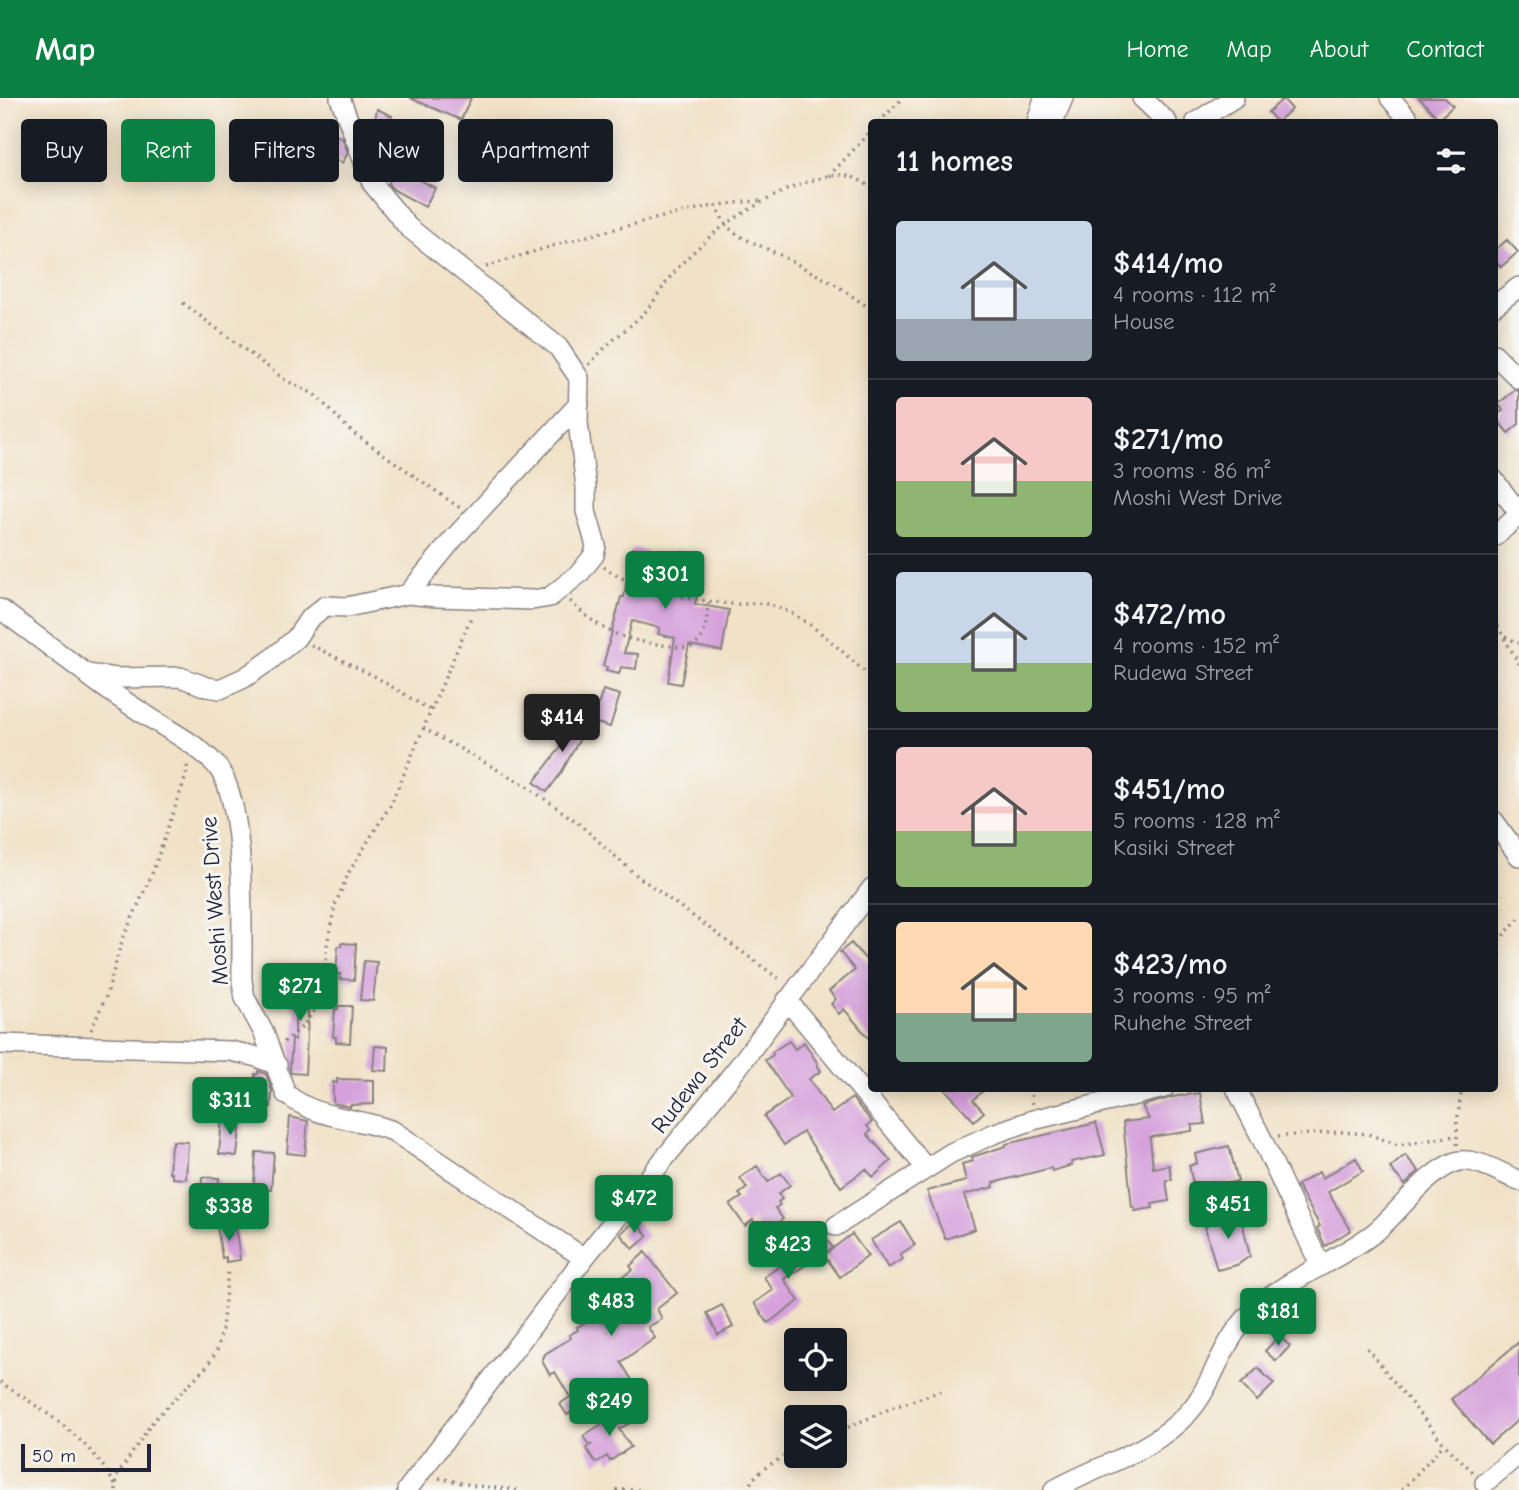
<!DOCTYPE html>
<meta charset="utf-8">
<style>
:root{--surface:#171b24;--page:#20242c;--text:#f1f3f6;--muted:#9ea1a6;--line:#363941;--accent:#0b8043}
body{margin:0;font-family:"Comic Neue",sans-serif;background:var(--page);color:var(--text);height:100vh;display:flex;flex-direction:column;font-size:26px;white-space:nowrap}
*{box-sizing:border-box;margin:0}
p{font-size:23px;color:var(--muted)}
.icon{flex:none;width:38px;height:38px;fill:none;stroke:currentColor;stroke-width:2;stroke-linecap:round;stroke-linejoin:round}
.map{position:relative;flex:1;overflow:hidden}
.details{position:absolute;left:868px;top:21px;width:630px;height:973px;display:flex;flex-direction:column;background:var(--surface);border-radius:7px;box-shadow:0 4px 18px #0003}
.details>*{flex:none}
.banner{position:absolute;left:21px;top:21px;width:665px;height:63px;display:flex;gap:14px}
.fabs{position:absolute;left:784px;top:1230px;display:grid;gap:14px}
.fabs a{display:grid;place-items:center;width:63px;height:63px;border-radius:7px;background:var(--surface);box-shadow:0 4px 18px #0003;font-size:35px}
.scale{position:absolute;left:21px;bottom:18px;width:130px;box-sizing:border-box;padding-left:7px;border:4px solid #22223b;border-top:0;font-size:19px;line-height:24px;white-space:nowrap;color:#22223b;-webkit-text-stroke:5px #f6f6f2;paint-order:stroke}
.price{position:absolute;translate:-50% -60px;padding:0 16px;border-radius:7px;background:var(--accent);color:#fff;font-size:23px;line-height:46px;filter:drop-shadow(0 2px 4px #0008)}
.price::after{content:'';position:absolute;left:50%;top:42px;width:21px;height:16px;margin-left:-10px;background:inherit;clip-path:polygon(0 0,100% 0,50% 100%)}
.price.on{background:#222;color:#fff}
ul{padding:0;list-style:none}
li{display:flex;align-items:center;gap:21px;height:175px;padding:0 28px}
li+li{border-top:2px solid var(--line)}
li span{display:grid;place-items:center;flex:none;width:196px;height:140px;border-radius:7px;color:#555}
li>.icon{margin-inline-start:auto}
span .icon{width:84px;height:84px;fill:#fffc;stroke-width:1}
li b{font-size:30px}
h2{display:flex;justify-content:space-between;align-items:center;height:84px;padding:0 28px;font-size:30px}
.pill{padding:0 24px;border-radius:7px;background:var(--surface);box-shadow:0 4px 18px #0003;font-size:24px;line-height:63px}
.pill.on{background:var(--accent);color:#fff}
header{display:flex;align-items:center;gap:42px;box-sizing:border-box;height:98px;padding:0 35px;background:var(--accent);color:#fff}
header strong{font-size:33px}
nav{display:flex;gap:38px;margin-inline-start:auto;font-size:24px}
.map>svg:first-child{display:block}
</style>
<header>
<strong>Map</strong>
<nav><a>Home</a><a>Map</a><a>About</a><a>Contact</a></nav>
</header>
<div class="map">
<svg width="1519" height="1392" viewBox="0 0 1519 1392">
<rect width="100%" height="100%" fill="#f6f6f2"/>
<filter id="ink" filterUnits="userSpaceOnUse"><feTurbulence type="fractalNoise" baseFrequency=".0143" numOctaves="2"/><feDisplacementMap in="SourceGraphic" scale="14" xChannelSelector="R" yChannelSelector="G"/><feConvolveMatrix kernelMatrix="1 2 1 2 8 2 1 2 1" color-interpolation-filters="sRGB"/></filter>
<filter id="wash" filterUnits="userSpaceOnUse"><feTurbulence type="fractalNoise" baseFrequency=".00686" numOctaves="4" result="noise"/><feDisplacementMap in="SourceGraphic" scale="28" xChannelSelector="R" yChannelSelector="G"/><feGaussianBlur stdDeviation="1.57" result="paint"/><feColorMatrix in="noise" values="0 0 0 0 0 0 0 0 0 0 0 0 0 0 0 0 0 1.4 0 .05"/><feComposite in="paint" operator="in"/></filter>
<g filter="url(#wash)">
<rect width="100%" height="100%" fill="#f1e2c7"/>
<g id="blocks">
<!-- building -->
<path fill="#d5a0db" d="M410,0h61l-10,22z
M1419,0h26l8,8 -14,13z
M1283,1l9,10 -15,13 -9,-10z
M377,11l15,7 -6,14 -12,-5z
M314,26l29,15 5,14 -6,10 -38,-20z
M397,70l38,20 -10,19 -31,-17 -6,-6z
M1507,142l11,12 -17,15 -7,-8v-8z
M1515,292l4,1v33l-11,9 -13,-16 8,-7 -5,-6z
M632,450l15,3 -1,5 33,9 3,-13 22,4 -9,48 34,6 -7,41 -33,-6 -8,39 -13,-2 7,-44 -17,-4 2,-6 -28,-7 -8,32 14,1 -2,15 -15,-2 -2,7 -13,-3 1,-4 -4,-1 18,-69h3z
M603,592l17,5 -10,32 -17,-5z
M575,619l13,7 -27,49 -14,19 -13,-10 30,-39 -5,-3 12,-21 2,1z
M341,845l15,1 -2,36 -14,-1v-5h-4l2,-28h3z
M851,845l21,23v76l-28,-33 -5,5 -8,-10 5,-5 -7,-8 26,-21 -15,-18z
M364,863l13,1 -4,39 -13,-1z
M296,877l14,1 -5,98 -14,-1 -1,-4 2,-29h3v-33h-4l2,-28h3z
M338,908h14l-2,37 -14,-1v-5h-3l2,-28h3z
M789,943l6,8 9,-7 14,22 -1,1 4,6 -12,8 23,34 20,-15 20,24 -5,4 4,5 -4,3 24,27 -18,16 -7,-8 -25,18 -38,-55 -19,13 -20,-29 27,-18 -26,-38 8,-5 -1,-3z
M375,948l13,1 -1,24 -14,-1z
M258,973l8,3 6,17 -1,16 -18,-1 2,-32h3z
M337,981l37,1v24l-24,1v2l-17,-4v-21l4,1z
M944,990h42l-13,12 11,12 -10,9z
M1200,995l5,31 -13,1v6l-42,6 3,31 16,-3 3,15h-6l3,21 -17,3 1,4 -18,3v-4l-3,1 -9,-86 26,-3 -7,-13 30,-9z
M290,1019l18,4 -3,34 -18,-2z
M222,1020l19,2 -4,36 -18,-2z
M1096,1025l9,32 -34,7 1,3 -20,6 -1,-3 -47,12 -11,3 1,4 -30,8 11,34 -30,10 -18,-48 39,-10 -4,-17 11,-3 -1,-4 34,-11v-2z
M173,1043l15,1 -2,37 -14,-1v-5h-3l2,-28h2z
M1229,1048l9,35 -43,10 -6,-25 8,-3 -2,-9z
M256,1054l18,1 -3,37 -14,-1 1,-5h-4z
M1405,1057l14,16 -14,14 -15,-17z
M1356,1060l7,13 -35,21 23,38 -26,16 -8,-18 3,-2 -23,-41 22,-13 3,6z
M757,1068l11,16 13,-9 9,12 -12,9 4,5 -4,3 2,3 -5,3 8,11 -21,14 -9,-13 -8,6 -15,-21 12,-8 -3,-3 8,-6 -7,-10z
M202,1079l17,1 -2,36 -14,-1v-4l-3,-1z
M1240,1115l10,43 -13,9 -20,5 -12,-43 17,-10z
M635,1123l13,15 -15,13 -13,-15z
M901,1124l14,23 -15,9 3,5 -15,9 -17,-28z
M235,1126l5,36 -14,2v-5l-4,1 -5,-32z
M852,1136l16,22 -28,21 -16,-22z
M824,1138l9,12 -49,31 15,22 -31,22 -14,-20 19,-13 -9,-13z
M645,1154l32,41 -20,16 5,10 -14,8 7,11 -34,24 17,28 -26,15 -8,-14 -37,24 -7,-11 10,-7 -15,-25 -5,3 -8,-14 3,-7 26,-16 -2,-3 9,-5 -1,-3 30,-17 -10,-17 36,-23 -3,-4z
M722,1207l11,22 -15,8 -11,-22z
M1279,1238l11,10 -14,15 -11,-10z
M1519,1244v77l-29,25 -39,-45z
M1258,1270l16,16 -17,17 -16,-17z
M627,1310l6,13 -14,8 12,18 -21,14 -3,-5 -11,7 -10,-15 5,-3 -3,-1 -5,-8z"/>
</g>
</g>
<g filter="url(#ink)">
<use href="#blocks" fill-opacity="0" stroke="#8a8281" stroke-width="2"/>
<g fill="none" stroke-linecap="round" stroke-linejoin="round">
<defs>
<path id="street" d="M1142,0l25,24
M1390,0l19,22
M1037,24l7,-24
M1053,24l10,-24
M1196,24l38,-24
M1494,208l25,-19
M1494,256l25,25
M1494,382l25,33
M1494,439l25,-22
M408,496l46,-56 125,-134
M0,511l87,65 29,4 64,-1 27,10 13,2 24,-11 25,-17 27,-23 13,-19 16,-13 22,1 61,-13 28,3 96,3 18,-3 29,-23 15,-19 2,-9 -10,-35v-24l-8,-65 1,-44 -21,-31 -150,-120 -36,-44 -32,-85
M89,578c23,18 47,33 71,48 19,12 41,24 56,41 32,38 25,166 26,216l3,17 19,35 22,61c34,27 68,22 107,37l191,127
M1494,723l25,35
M787,902l139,168
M0,946l230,7 24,5 23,9
M1236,990l25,49 59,128
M836,1128l115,-73 42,-19 40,-14 131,-32
M1485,1385l34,-29
M407,1392l177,-232 155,-192 133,-178
M1054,1392c46,-26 95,-36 133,-76 23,-23 31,-61 52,-87 34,-45 92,-61 135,-94 23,-18 55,-65 85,-72 18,-3 44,13 60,20"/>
</defs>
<!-- street casing -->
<use href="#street" stroke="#8a8281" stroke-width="22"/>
<!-- path -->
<path stroke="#8a8281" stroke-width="3.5" stroke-dasharray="2 5" stroke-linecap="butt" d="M879,24l24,-24
M829,78l43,-46
M715,107l11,20 11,10 43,20 56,30 36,25
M486,169c53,-18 106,-33 161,-46 39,-10 76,-19 116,-20
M183,205l102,77 29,14 38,38 108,76
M589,267c17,-21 35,-33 54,-51 10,-10 17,-23 25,-34 9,-13 22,-25 33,-35 26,-27 105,-72 142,-70 11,1 20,7 29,13
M604,469c23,21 97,35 129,37 11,1 22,-2 33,0 41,9 75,48 106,74
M570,503c39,39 65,41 118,47 20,-5 18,-31 21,-47
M1494,522l25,44
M1505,539l14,6
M311,547l63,31 56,34
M423,630l102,57 52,37 58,52 147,107
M1494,848l25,-28
M91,932l16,-36 15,-53 30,-67 34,-98 2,-15
M284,944l18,-15 16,-21 9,-22 -1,-34 9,-45 14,-33 42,-68 81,-189
M1031,990l1,16
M1278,1038l64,-4 26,2 30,11 57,-9
M1457,1047v-23l5,-34
M1367,1250l77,96 29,28
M0,1284c44,29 89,55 115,103
M835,1335l59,-26 50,-17
M439,1380l37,8 45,4
M116,1392l1,-14 36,-55 53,-54 11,-16 5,-22 6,-59
M616,1392h25
M748,1392c4,-19 32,-31 48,-39
M1402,1392l42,-46"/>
<!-- street -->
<use href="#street" stroke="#fff" stroke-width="19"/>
</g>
</g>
<g text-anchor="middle" stroke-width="6" stroke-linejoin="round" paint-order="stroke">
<!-- street labels -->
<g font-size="23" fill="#22223b" stroke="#f6f6f2">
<text transform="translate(214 803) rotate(-94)" y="8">Moshi West Drive</text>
<text transform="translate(699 977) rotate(-52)" y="8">Rudewa Street</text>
</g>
</g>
</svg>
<div class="fabs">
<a><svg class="icon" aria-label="locate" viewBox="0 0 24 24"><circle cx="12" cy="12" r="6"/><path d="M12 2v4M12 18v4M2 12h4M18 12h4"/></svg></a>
<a><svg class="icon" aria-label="layers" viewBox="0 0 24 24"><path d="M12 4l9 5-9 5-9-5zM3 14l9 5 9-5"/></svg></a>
</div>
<div class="scale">50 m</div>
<b class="price" style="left:665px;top:513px">$301</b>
<b class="price on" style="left:562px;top:656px">$414</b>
<b class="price" style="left:300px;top:925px">$271</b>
<b class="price" style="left:230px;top:1039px">$311</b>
<b class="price" style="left:634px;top:1137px">$472</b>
<b class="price" style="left:1228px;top:1143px">$451</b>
<b class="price" style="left:229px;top:1145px">$338</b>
<b class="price" style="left:788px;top:1183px">$423</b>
<b class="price" style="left:611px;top:1240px">$483</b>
<b class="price" style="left:1278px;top:1250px">$181</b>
<b class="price" style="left:609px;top:1340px">$249</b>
<div class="banner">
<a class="pill">Buy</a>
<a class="pill on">Rent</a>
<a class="pill">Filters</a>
<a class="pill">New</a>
<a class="pill">Apartment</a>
</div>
<section class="details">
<h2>11 homes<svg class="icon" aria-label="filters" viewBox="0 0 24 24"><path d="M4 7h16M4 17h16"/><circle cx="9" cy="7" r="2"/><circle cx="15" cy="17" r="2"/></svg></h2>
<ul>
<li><span style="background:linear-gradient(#c9d6e8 70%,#9aa5b1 0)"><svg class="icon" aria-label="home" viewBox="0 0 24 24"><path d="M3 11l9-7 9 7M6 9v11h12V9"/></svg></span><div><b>$414/mo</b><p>4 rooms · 112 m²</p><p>House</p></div></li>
<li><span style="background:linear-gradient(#f6c9c9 60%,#8fb573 0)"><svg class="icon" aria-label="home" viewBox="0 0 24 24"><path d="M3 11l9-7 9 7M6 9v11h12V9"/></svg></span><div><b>$271/mo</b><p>3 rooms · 86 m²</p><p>Moshi West Drive</p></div></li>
<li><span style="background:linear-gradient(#c9d6e8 65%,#8fb573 0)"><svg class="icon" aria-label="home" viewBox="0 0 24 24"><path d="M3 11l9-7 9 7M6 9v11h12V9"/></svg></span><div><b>$472/mo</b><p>4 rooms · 152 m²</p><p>Rudewa Street</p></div></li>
<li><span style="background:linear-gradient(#f6c9c9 60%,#8fb573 0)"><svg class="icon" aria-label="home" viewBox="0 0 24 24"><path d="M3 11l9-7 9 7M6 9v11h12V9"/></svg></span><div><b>$451/mo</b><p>5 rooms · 128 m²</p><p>Kasiki Street</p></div></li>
<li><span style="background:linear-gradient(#ffd9b3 65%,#7fa58c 0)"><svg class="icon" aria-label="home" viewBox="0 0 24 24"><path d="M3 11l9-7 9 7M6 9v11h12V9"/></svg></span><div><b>$423/mo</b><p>3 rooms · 95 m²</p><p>Ruhehe Street</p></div></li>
</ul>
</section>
</div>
